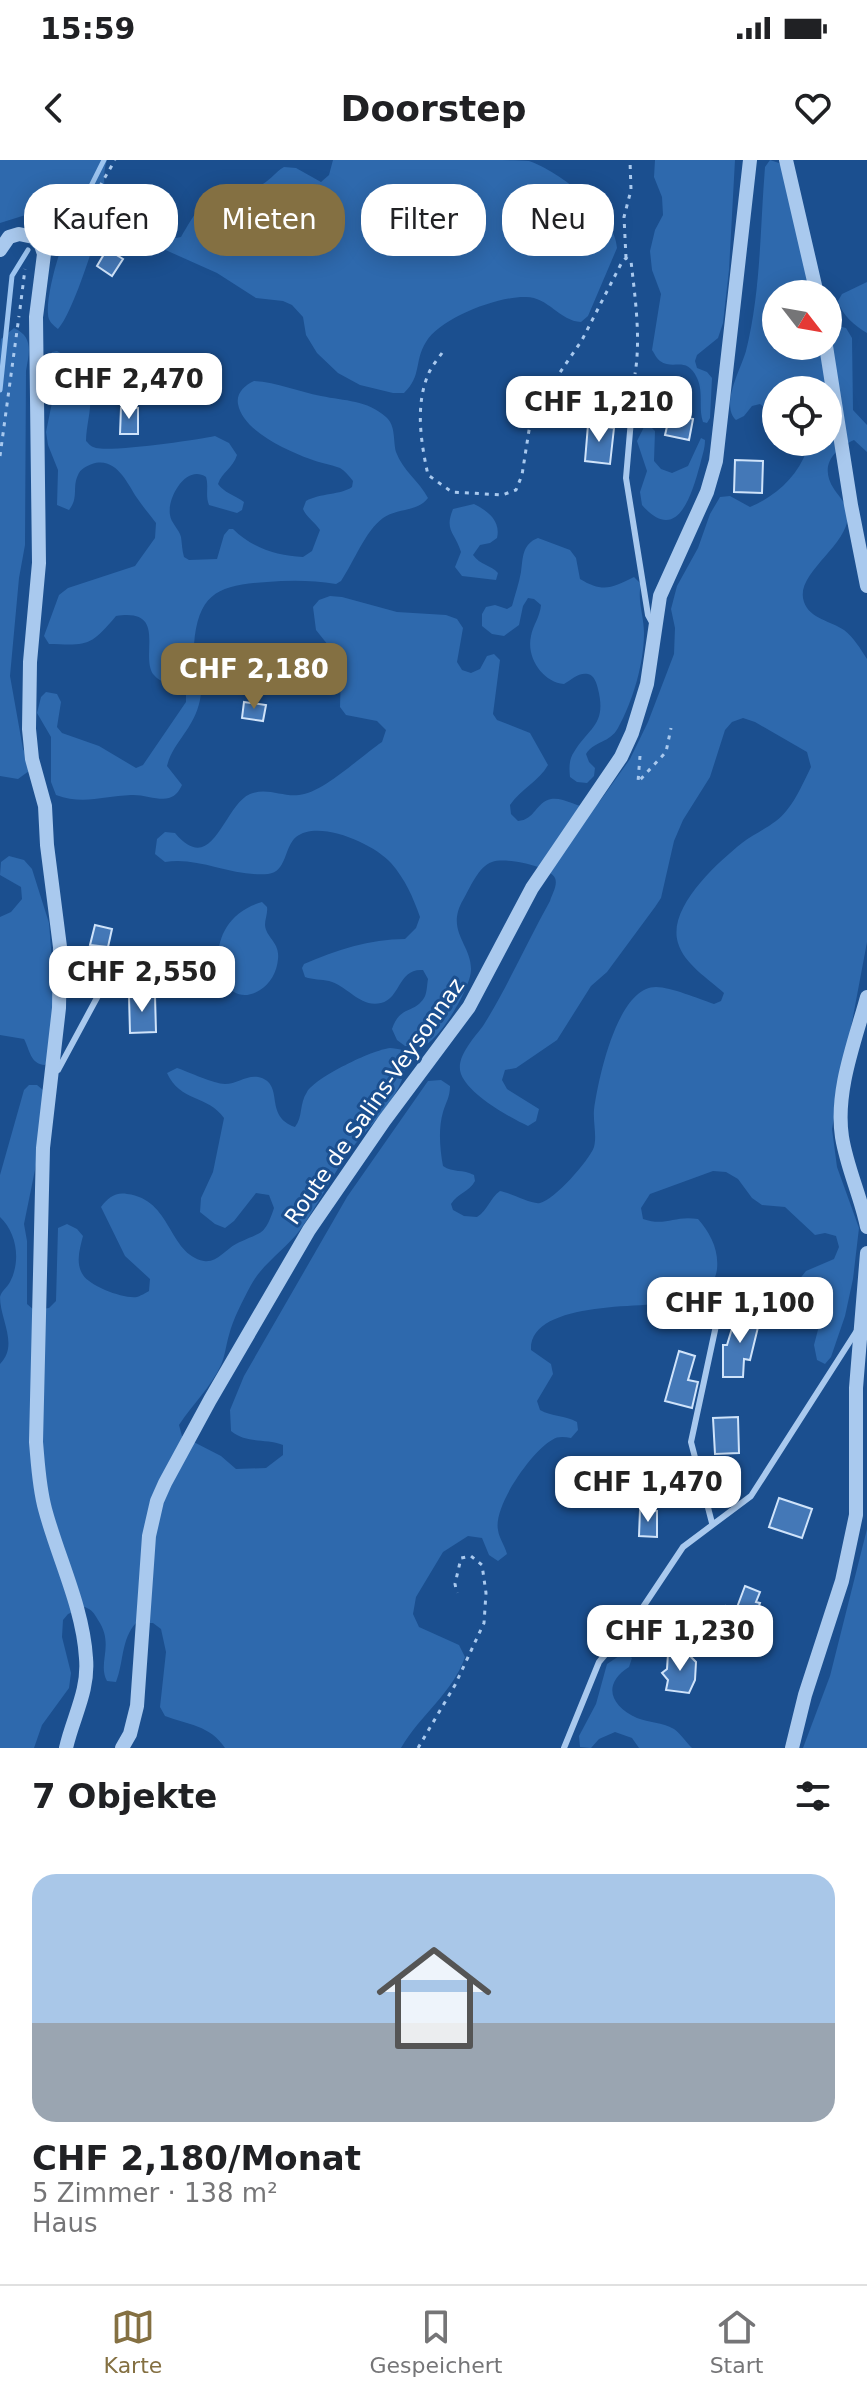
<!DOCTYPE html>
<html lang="de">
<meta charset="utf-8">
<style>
:root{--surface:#fff;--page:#f2f2f2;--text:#202124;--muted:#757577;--line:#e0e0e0;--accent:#847042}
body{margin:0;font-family:"DejaVu Sans",sans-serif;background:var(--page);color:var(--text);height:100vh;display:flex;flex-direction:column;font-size:30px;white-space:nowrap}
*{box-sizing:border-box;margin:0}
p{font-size:26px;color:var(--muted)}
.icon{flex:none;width:44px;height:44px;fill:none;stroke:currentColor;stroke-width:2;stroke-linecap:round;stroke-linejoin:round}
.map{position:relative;height:1588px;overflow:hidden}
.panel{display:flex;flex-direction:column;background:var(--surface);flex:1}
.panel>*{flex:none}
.banner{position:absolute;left:24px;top:24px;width:820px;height:72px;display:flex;gap:16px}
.needle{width:52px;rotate:121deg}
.fabs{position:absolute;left:762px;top:120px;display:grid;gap:16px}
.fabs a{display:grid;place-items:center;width:80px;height:80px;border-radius:50%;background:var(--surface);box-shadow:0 4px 20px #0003;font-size:40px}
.price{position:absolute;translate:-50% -68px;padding:0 18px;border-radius:16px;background:#fff;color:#222;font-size:26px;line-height:52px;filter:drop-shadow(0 2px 4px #0008)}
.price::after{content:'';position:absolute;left:50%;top:48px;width:24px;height:18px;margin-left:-12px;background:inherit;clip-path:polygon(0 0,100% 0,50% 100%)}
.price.on{background:var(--accent);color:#fff}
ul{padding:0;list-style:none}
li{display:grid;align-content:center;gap:16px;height:424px;padding:0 32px}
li+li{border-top:2px solid var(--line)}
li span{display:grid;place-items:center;height:248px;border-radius:24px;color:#555}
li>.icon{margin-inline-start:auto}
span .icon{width:144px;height:144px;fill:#fffc;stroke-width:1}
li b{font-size:34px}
h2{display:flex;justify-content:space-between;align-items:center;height:96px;padding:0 32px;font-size:34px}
.tag{padding:0 28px;border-radius:32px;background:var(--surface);box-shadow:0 4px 20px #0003;font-size:28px;line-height:72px}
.tag.on{background:var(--accent);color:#fff}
.status{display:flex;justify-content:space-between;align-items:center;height:56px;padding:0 40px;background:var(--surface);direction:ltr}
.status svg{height:22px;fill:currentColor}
header{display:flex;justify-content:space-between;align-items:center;height:104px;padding:0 32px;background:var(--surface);font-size:36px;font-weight:700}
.tab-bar{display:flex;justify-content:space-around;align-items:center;height:112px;border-top:2px solid var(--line);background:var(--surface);font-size:22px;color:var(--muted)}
.tab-bar a{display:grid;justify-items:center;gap:4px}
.tab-bar .on{color:var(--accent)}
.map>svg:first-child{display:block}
</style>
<div class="status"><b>15:59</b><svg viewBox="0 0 49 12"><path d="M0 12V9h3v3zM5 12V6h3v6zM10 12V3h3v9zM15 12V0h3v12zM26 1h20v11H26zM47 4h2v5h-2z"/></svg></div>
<header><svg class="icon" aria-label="back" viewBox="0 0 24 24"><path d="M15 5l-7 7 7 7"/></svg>Doorstep<svg class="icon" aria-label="heart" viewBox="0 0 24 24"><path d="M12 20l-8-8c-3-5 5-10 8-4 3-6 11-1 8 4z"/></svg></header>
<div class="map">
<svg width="867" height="1588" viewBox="0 0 867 1588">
<rect width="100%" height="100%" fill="#1b4f8f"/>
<!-- green -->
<path fill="#2e69ad" d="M0,0h107c-6,17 0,34 -4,51 -6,25 -30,102 -45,118 -5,-4 -10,-8 -10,-15 -2,-18 11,-64 19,-81 4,-9 9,-12 9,-23l-9,-8 -67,21z
M333,0c49,0 98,0 147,0 15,0 35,0 49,1 30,10 87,54 88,87l-29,68 -7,6c-21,-1 -33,-25 -55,-25 -28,-1 -86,21 -100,45 -12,19 -4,34 -22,51h-11l-33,-8 -22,-12 -21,-20 -11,-18 -3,-18 -11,-12 -9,-4 -27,-3 -39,-25 -103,-46 -1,-5 11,-7c19,5 35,28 57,22 13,-22 25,-46 53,-50 9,-1 17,3 25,-1 10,-4 16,-14 25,-19l12,1 25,14 8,-7z
M655,0h80l-6,110 -6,53 -5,15 -21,17 -2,6 2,7 10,4 5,6 -2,40 -3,5 -4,-1c-5,-14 1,-29 -6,-44 -11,-23 -23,-7 -37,-17 -4,-3 -5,-7 -8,-11l9,-56 -9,-24 -2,-19 5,-21 8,-15 -1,-18 -8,-20z
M770,0l9,3 5,8 27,123h-35v52h52v-16l6,-5 12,3 6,10 1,72 14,15v27l-13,-12c-21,10 -35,26 -20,49 6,9 14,16 14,27 -1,31 -54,58 -44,86 6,17 27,19 40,28 10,8 16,18 23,29v283l-35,187 5,38 22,61 -6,51 -8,37 -14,41 -6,7 -8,-4 -3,-15 6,-23 -2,-9 -20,-16 -4,-11 12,-15 28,-12 5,-12 -3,-11 -11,-3 -10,2 -30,-28 -23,-2 -10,-7 -14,-19 -12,-7 -13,-1 -63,23 -9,14 2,11c23,8 31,-4 55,0 12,14 21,30 19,50 -2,17 -16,30 -33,33 -34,6 -155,-3 -153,48l20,14 2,10 -16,27 3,9c12,7 25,5 37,12l1,8 -7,8c-7,-1 -13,-2 -19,2 -20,11 -59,66 -54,90 1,8 7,16 9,24l-9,7 -9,-6 -7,-17 -14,-2 -25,16 -27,45 -3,17 6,13 40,18 6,12c-13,37 -45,58 -64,91h-176c-15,-23 -37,-23 -60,-32l-5,-9 6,-55 -5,-23 -8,-6h-17c-15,16 -12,39 -20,59l-9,-1c-10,-18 8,-36 -9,-61 -4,-7 -6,-10 -13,-13l-17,7 -5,6 -1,17 9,36 -2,15 -27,37 -8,23h-34v-384c19,-19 0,-44 0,-67 1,-6 7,-9 10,-15 11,-21 7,-49 -10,-65v-42l24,-85 5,-5h8l6,5 -5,65 -14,69 3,17v63l7,6 15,-2 7,-7 2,-73 9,-4 10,5 6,7c-3,12 -8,27 0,39 7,11 40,24 54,22 1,0 11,-5 12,-6l1,-12 -25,-23 -24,-49c7,-9 14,-15 26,-13 45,5 41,60 77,67 13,2 22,-12 32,-17 25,-13 28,-6 38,-36l-5,-13 -13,-2 -22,28 -9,7 -10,-4 -15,-12 1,-14 12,-26 11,-54c-16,-23 -44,-16 -57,-45l10,-5c12,4 37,16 48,16 13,0 23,-11 37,-6 22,9 2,38 33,49 8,-10 4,-23 12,-35 9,-15 65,-42 83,-44 3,0 9,1 12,2 16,33 -35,77 -53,102 -18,25 -31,53 -49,78 -15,20 -37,33 -49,55 -8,15 -18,34 -22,50 -3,10 -4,21 -8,30 -10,22 -29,40 -42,60l3,11 39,20 15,13 30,-1 17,-13v-10c-18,-7 -36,-1 -52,-14l-1,-21 14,-34 103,-179 81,-116 13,-1 9,6c0,11 -4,16 -7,26 -5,17 -3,38 0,54 10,7 20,3 31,9l1,6c-6,11 -17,12 -24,23l2,6 11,6 13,1c11,-7 13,-19 23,-26 11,2 32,14 40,12 14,-3 49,-42 54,-56 3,-11 -1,-25 0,-37 4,-30 23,-123 62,-123 15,0 43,12 58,17l7,-3 3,-8c-15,-14 -40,-29 -46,-50 -11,-35 39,-80 64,-100 14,-11 34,-18 45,-33 10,-12 17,-29 24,-43l-4,-15 -52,-30 -12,-4 -11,4 -7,8 -15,47 -27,43 -9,21 -13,57 -6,9 -48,65 -16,14 -34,54 -41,28 -11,2 -3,10 5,9 32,20 -3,12 -8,5c-19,-9 -59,-31 -67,-52 -6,-16 13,-36 22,-48 25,-40 44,-84 67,-125 2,-7 8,-16 5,-23 -6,-12 -50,-21 -63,-16 -14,5 -22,26 -29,38 -18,31 9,45 8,70 0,17 -31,70 -48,76 -5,1 -13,0 -18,0l-8,-6 -5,-11c8,-24 22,-15 32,-31 3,-4 3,-14 4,-19l-5,-9c-25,-2 -22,28 -42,33 -21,5 -33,-17 -52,-22 -8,-2 -16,-1 -24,-4l-3,-9 2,-4c32,-14 66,-25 101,-25l11,-11 4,-11c-7,-20 -15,-38 -29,-54 -17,-19 -72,-44 -95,-26 -12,10 -9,35 -28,37 -36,3 -70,-18 -103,-12l-10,-8 2,-15 8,-7 10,1c38,45 48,-27 75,-39 17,-7 32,3 49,1 24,-2 62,-39 83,-53l4,-12 -9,-9 -31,-6 -6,-8 1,-37 -9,-20 -16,-20 -3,-23 6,-7 11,-4 12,1 55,15 49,3 11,4 6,9 -6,34 5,8 9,3 9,-4 7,-13 7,-2 6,6 -7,54 4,6 33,13 18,32c-9,16 -27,24 -38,40l1,9 7,7c17,-1 18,-19 33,-22 12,-2 26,8 39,9l10,-7 30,-42 18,-37 26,-68 1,-26 -4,-19 6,-23 21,-38 12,-34 10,-17 10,-1 20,11c26,-11 47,-30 57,-57l-6,-8h27v-52h-52v26l-16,-12 -8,2 -8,10 -8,4c-16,-15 5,-51 10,-69 15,-60 14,-123 19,-184z
M867,122v51c-12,-7 -25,-18 -29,-32l4,-7z
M14,168c20,9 15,25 12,43l-1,174 -6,33 -9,98 13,73 7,13 -1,9 -11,8 -18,-3v-428l1,-9z
M57,191l5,3 6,20c34,19 19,35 18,67 4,4 4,5 10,7 16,4 101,-8 119,-12l14,7 8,12c-4,13 -15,17 -19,29 5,8 18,12 26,18l-2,8 -5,3 -28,-8c-4,-10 0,-18 -3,-28 -20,-13 -39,21 -36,38 1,8 9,14 11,22 1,7 1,13 3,20l5,3 28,-1 7,-24 5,-6h4c19,19 44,27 70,28l9,-6 8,-21c-5,-8 -14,-13 -17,-21l3,-8c14,-8 35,-6 46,-14l1,-6c-4,-5 -8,-10 -13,-13 -10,-4 -21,-5 -30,-9 -24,-9 -67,-28 -72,-55 -2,-11 7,-19 16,-23 23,1 45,11 67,15 24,5 46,4 65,21 10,9 7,23 10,35 7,19 23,29 32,46 -10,14 -31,10 -45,20 -18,13 -29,44 -42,63l-5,3c-24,-4 -46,-4 -69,-2 -47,3 -69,10 -73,63 -2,19 10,36 6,55 -6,29 -27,42 -33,66l15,19c-3,6 -6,11 -13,13 -10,3 -26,-4 -38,-3 -27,1 -48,10 -75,0l-5,-13v-45l-14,-24 4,-16 5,-5 11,2 4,8 -4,25 5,6 37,13 37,22 7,-3 43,-63v-8c-10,-9 -24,-9 -33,-20 -13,-20 15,-66 -37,-58 -26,31 -28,29 -67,28l-5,-8 15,-41 9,-7 67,-22 20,-28 1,-15c-6,-8 -13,-16 -19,-25 -10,-15 -21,-42 -45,-34 -5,2 -12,5 -14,11 -6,12 1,23 -9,35l-12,-5 1,-35 -10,-25 -2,-13 11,-54 -8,-21 3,-5z
M650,266l5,5 -1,30 7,8 11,4 16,-7 13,-28 4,2c0,9 -3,16 -5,25 -8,28 -22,81 -58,40l-2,-13 7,-21 -10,-30 7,-14z
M474,344c14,7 27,17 23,34l-7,5 -10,2 -7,10c7,10 18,10 25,18l-2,7 -34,-4 -7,-9 6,-15c-6,-20 -17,-21 -8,-43z
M538,378l32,12 6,8 4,21c23,14 32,9 54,-2l7,7c-4,17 3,31 3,49 0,30 -11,68 -26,95 -8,15 -24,13 -32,26l3,8 6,6 -1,8 -7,7 -10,-1 -7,-5c-1,-9 -1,-18 4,-25 15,-25 33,-27 24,-63 -1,-5 -4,-14 -10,-15 -9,-2 -17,6 -24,10 -21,-2 -38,-26 -33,-48 2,-11 9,-19 10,-31l-7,-6 -6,-1 -5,8 -4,19 -15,11 -12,-2 -10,-8v-12l4,-7 9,-2 12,4 5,-3c3,-11 7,-23 9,-34 2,-14 1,-28 17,-34z
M9,696l15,4 8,9 17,54 6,76 -7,62 -3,4c-15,-1 -15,-15 -21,-26l-24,-4v-118l11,-5 11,-13 -1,-12 -21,-12 1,-13z
M262,742l5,5c1,6 -2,12 -2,18 1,13 15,17 13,34 -1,13 -8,25 -18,31 -43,28 -68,-68 2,-88z
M867,1369v219h-64l27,-72z
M625,1492l7,6 -3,9c-27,17 -19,39 8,51 12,5 25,4 37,11 7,5 12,13 18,19h-53l-7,-10 -17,-6 -16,7 -8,9 -11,-1 -1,-11 17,-32 11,-40z"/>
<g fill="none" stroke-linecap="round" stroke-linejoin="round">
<!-- stream -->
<path stroke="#9cc4f0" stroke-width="5" d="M50,55l40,-27 14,-28
M0,230l12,-114 16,-26"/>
</g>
<!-- building -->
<path fill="#4478b7" stroke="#cfe3fa" stroke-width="2" d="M107,89l16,10 -11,17 -15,-10z
M121,248h17v26h-18z
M670,254l23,5 -4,21 -24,-5z
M588,265l26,3 -4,36 -25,-3z
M735,300l28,1 -1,32 -28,-1z
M244,542l22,3 -3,16 -21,-3z
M95,765l17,4 -4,18 -18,-2z
M129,836h26l1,36 -26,1z
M737,1152l23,7 -10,41 -6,-1 -1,18h-20v-32h4z
M679,1191l16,5 -7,24 10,2 -6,26 -27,-7z
M738,1257l1,36 -24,1 -2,-36z
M779,1338l33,11 -10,29 -33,-11z
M640,1350l17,1v26l-18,-1z
M745,1426l15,6 -4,10 4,1 -5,14 -4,-2 -8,19 -25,-10 8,-18 10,4z
M684,1490l12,12 -1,18 -6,13 -23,-3 2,-10 -6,-7 5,-4 1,-15 11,1z"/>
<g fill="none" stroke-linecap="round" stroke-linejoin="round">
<!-- path -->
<path stroke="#a9c9ee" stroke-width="3" stroke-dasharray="4 6" stroke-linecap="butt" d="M48,73l48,-40 19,-33
M626,98l-2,-41 7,-27 -1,-30
M20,149l5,-40
M442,193c-5,7 -11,14 -14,22 -13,31 -7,68 0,100l24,17 50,3 14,-5 6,-15 8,-51 12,-25 40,-59 40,-78 4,-4 5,3c4,36 10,77 4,113
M0,296l19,-140
M640,596l-2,26 28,-30 5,-24
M418,1588l37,-63 29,-62 2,-30 -4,-28 -11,-9 -10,2 -6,26 2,9"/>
<!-- service -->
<path stroke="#a9c9ee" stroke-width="6" d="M633,223l-3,13 1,24 -5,58 22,137 6,11
M53,913l5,-3 41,-76 8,-41
M712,1363l-21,-81 29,-135
M564,1588l35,-86 36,-43 48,-72 68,-51 105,-164"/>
<!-- tertiary -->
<path stroke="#a9c9ee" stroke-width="14" d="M786,0l31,134
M0,90l9,-13 10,-3 14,3 8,8 3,9 -8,63 3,246 -9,99 -1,67 3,30 13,47 2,39 13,102 -1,61 -16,140 -7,294c2,22 3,45 9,67 13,49 38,98 41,149 3,33 -13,59 -20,90
M826,186l25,159 16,81
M867,837c-12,44 -32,94 -25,140 5,31 19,60 25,90
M122,1588l8,-14 7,-28 12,-170 8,-35 8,-18 45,-83 99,-170 75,-109 85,-114 63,-119 89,-131 11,-24 15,-49 13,-88 47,-104 9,-31 34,-301
M792,1588l13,-53 37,-114 14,-66v-127l11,-135"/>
</g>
<g text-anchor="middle" stroke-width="6" stroke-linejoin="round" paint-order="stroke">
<!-- street labels -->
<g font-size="22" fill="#fff" stroke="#1b4f8f">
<text transform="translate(374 941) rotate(-55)" y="8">Route de Salins-Veysonnaz</text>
</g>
</g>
</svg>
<div class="fabs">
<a><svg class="needle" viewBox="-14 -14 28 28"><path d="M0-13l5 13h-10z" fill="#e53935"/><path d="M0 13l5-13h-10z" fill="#757577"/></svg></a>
<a><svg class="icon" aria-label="locate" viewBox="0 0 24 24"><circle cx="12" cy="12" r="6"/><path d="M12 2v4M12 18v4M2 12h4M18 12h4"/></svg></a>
</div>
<b class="price" style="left:129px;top:261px">CHF 2,470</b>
<b class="price" style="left:599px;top:284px">CHF 1,210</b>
<b class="price on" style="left:254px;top:551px">CHF 2,180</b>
<b class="price" style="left:142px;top:854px">CHF 2,550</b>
<b class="price" style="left:740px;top:1185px">CHF 1,100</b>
<b class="price" style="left:648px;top:1364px">CHF 1,470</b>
<b class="price" style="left:680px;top:1513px">CHF 1,230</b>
<div class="banner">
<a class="tag">Kaufen</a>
<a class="tag on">Mieten</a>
<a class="tag">Filter</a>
<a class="tag">Neu</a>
</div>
</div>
<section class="panel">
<h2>7 Objekte<svg class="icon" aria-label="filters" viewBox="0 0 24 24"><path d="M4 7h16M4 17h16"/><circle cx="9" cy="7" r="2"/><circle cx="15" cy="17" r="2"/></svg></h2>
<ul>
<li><span style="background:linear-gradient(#a9c7e8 60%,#9aa5b1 0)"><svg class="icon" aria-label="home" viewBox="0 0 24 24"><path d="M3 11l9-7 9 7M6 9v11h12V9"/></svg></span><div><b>CHF 2,180/Monat</b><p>5 Zimmer · 138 m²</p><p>Haus</p></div></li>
</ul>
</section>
<nav class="tab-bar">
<a class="on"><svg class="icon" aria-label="map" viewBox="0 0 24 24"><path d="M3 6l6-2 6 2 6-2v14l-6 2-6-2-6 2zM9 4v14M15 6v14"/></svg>Karte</a>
<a><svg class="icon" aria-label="saved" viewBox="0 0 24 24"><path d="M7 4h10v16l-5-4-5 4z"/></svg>Gespeichert</a>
<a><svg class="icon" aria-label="home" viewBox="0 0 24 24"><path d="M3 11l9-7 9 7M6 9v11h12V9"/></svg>Start</a>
</nav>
